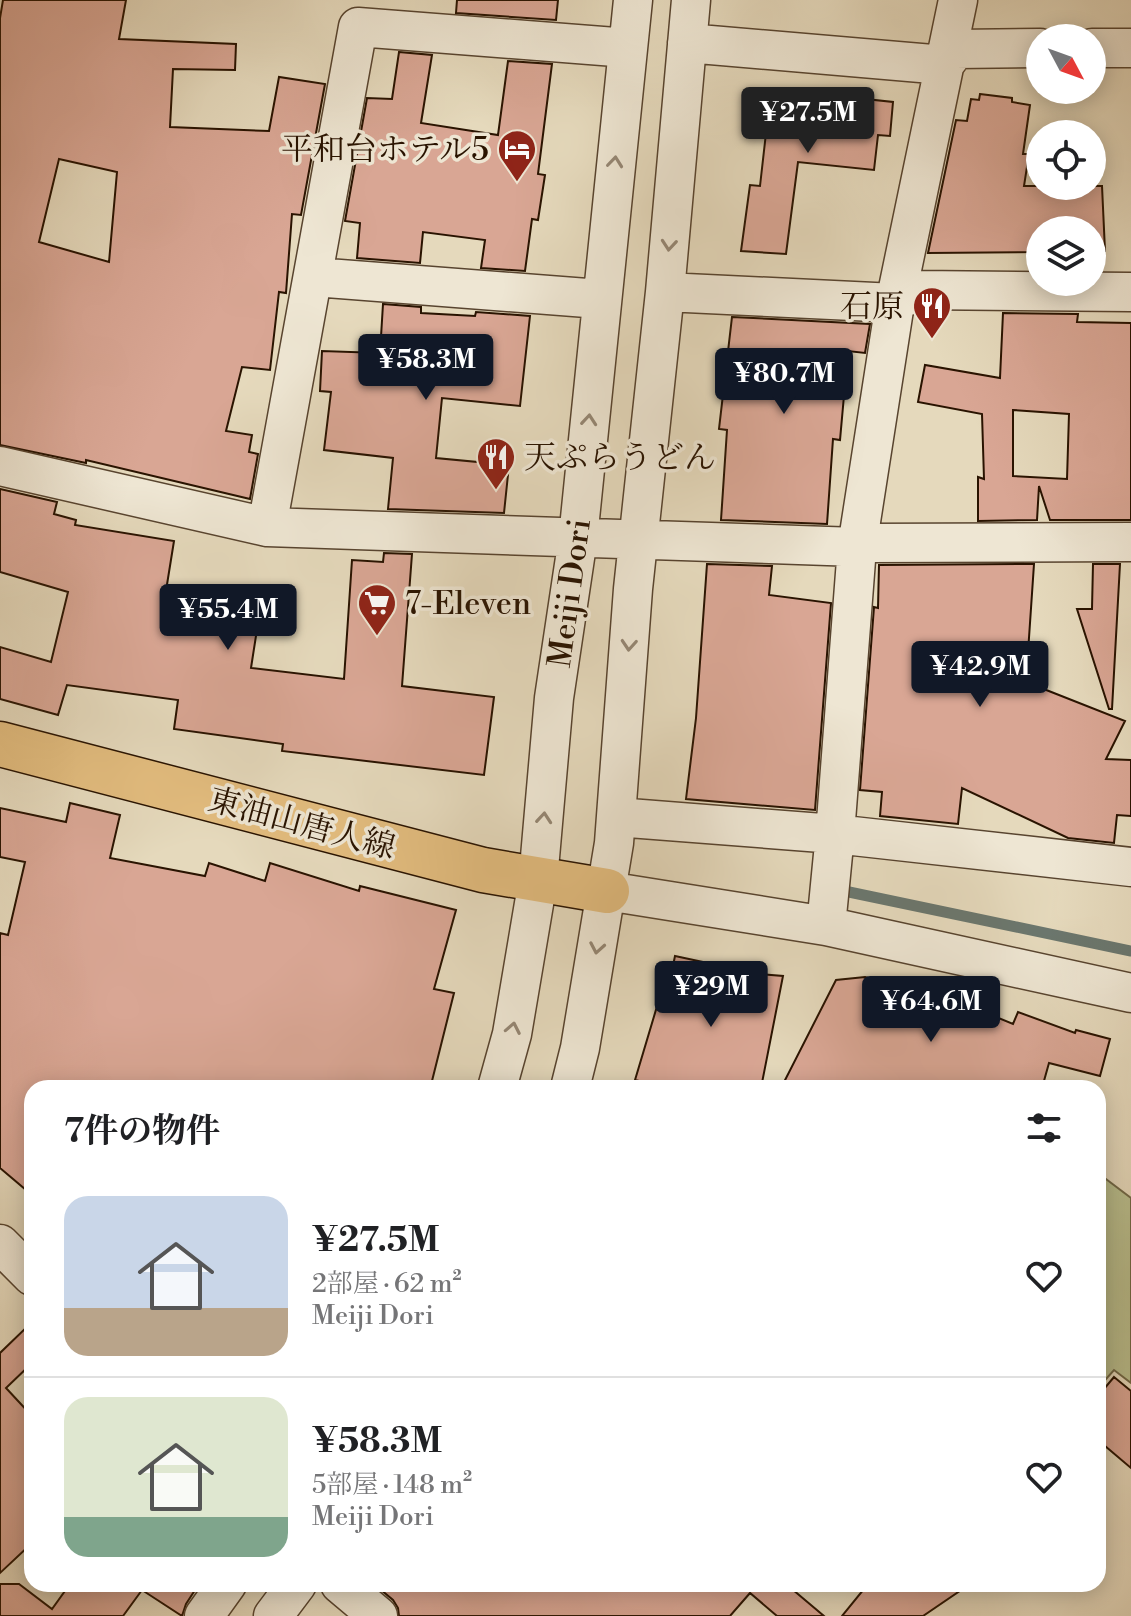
<!DOCTYPE html>
<html lang="ja">
<meta charset="utf-8">
<style>
:root{--surface:#fff;--page:#f2f2f2;--text:#202124;--muted:#757577;--line:#e0e0e0;--accent:#111827}
body{margin:0;font-family:"Libre Bodoni","Noto Serif JP",serif;background:var(--page);color:var(--text);height:100vh;display:flex;flex-direction:column;font-size:30px;white-space:nowrap}
*{box-sizing:border-box;margin:0}
p{font-size:26px;color:var(--muted)}
.icon{flex:none;width:44px;height:44px;fill:none;stroke:currentColor;stroke-width:2;stroke-linecap:round;stroke-linejoin:round}
.map{position:relative;flex:1;overflow:hidden}
.sheet{position:absolute;left:24px;top:1080px;width:1082px;height:512px;display:flex;flex-direction:column;background:var(--surface);border-radius:24px;box-shadow:0 4px 20px #0003}
.sheet>*{flex:none}
.needle{width:52px;rotate:131deg}
.controls{position:absolute;left:1026px;top:24px;display:grid;gap:16px}
.controls a{display:grid;place-items:center;width:80px;height:80px;border-radius:50%;background:var(--surface);box-shadow:0 4px 20px #0003;font-size:40px}
.price{position:absolute;translate:-50% -68px;padding:0 18px;border-radius:8px;background:var(--accent);color:#fff;font-size:26px;line-height:52px;filter:drop-shadow(0 2px 4px #0008)}
.price::after{content:'';position:absolute;left:50%;top:48px;width:24px;height:18px;margin-left:-12px;background:inherit;clip-path:polygon(0 0,100% 0,50% 100%)}
.price.current{background:#222;color:#fff}
ul{padding:0;list-style:none}
li{display:flex;align-items:center;gap:24px;height:200px;padding:0 40px}
li+li{border-top:2px solid var(--line)}
li span{display:grid;place-items:center;flex:none;width:224px;height:160px;border-radius:24px;color:#555}
li>.icon{margin-inline-start:auto}
span .icon{width:96px;height:96px;fill:#fffc;stroke-width:1}
li b{font-size:34px}
h2{display:flex;justify-content:space-between;align-items:center;height:96px;padding:0 40px;font-size:34px}
.map>svg:first-child{display:block}
</style>
<div class="map">
<svg width="1131" height="1616" viewBox="0 0 1131 1616">
<rect width="100%" height="100%" fill="#e5d9bc"/>
<filter id="stains"><feTurbulence type="fractalNoise" baseFrequency=".0025" numOctaves="4"/><feColorMatrix values="0 0 0 0 .2 0 0 0 0 .09 0 0 0 0 .02 0 0 0 .5 -.17"/></filter>
<radialGradient id="worn" r=".72"><stop offset=".6" stop-color="#630" stop-opacity="0"/><stop offset="1" stop-color="#630" stop-opacity=".3"/></radialGradient>
<!-- green -->
<path fill="#b8be8e" stroke="#706847" stroke-width="2" d="M1098,1173l33,25v185l-17,-13 -16,18z"/>
<g fill="none" stroke-linecap="round" stroke-linejoin="round">
<!-- stream -->
<path stroke="#6b776e" stroke-width="11" d="M849,892l282,59"/>
</g>
<!-- building -->
<path fill="#d9a694" stroke="#291300" stroke-width="2" fill-rule="evenodd" d="M3,0h123l-7,39 117,5 -1,26 -62,-1 -3,58 99,4 10,-54 46,7 -24,131 -9,-1 -6,79 -7,-1 -9,78 -28,-3 -16,64 26,4 -3,17 9,2 -8,45 -164,-39v3l-86,-18v-427zM59,159l58,13 -8,90 -70,-20z
M457,0h101l-2,20 -100,-7z
M399,52l33,3 -11,68 77,12 10,-74 44,3 -14,110 7,1 -7,45 -6,-1 -7,52 -44,-3 4,-28 -62,-8 -3,31 -63,-5 3,-35 -15,-2 22,-123 25,1z
M771,89l122,13 -3,34 -12,-1 -4,35 -76,-8 -12,92 -45,-3 9,-66 10,1z
M980,94l32,4v4l18,3 -7,49h6l-5,32h78l3,65h-13v-21h-52v22l-112,1 28,-133 11,1 4,-22 8,1z
M383,304l38,3v6l54,3 1,-4 54,4 -10,90 -78,-8 -6,60 73,7 -5,48 -116,-4 5,-51 -69,-8 7,-58 -11,-1 2,-40 58,2z
M1003,313l75,1 -1,8 54,1v197h-81l-11,-34 -2,34 -59,1v-44l6,2 -2,-65 -64,-12 7,-37 75,13zM1013,410l56,4 -2,65 -54,-3z
M732,317l138,7 -5,29 -17,-2 -8,89 -7,-1 -6,85 -106,-4 6,-90 -8,-1z
M0,489l57,13 -3,12 22,6 -1,5 99,16 -9,56 95,13 -9,58 93,11 8,-119 31,2 1,-9 28,1 -10,132 92,11 -10,78 -202,-24 1,-7 -109,-15 4,-29 -111,-15 -9,30 -58,-16v-52l51,15 17,-70 -68,-20z
M707,564l65,2 -3,29 62,8 -16,207 -129,-11 10,-81z
M1034,564l-8,118 99,39 -19,38 25,1v56l-14,-1 -3,28 -46,-5 -106,-50 -4,36 -78,-8 2,-24 -22,-2 14,-183 4,1 1,-43z
M1093,564h27l-8,145h-3l-32,-100h15z
M70,803l50,12 -10,43 95,18 4,-13 56,18 5,-18 89,28 1,-5 96,24 -22,79 20,4 -22,88 -7,7h-393v107l-32,-27v-235l8,2 17,-73 -25,-5v-49l66,14z
M675,956l84,18 24,2 -22,112h-120l2,-6 -8,-2 23,-77 7,2z
M865,977l71,21 2,-5 75,31 5,-12 57,21 1,-3 34,9 -10,37 -51,-13 -7,25h-261l55,-108z
M32,1322v41l-26,25 26,28v127l-32,30v-220z
M1114,1377l17,14v77l-33,-28v-44z
M0,1584h19l33,25 18,-25h123l4,3 -11,17 -4,12 -40,-26 -19,26h-123z
M374,1584h412l38,32h-47l-27,-23 -20,23h-331l-1,-8 -5,-8z
M868,1584h102l-47,32h-81z"/>
<g fill="none" stroke-linecap="round" stroke-linejoin="round">
<defs>
<path id="minor" d="M687,43l257,22 12,-16 84,-1
M1092,48h39
M314,277l286,22
M665,292l230,11 22,-13 214,2
M0,466l267,61 590,20 11,-4 263,-1
M267,527l91,-500 270,21
M616,817l219,17 296,33
M607,891l219,35 305,67
M826,926l9,-92 22,-287 38,-244 63,-303
M497,1088l15,-54 26,-154 16,-182 24,-160 55,-538
M570,1088l10,-40 34,-205 19,-254 32,-297 26,-292
M0,1244l32,32
M340,1584l38,32
M204,1616l23,-32
M273,1616l24,-32"/>
<path id="major" d="M0,744l483,126 124,21"/>
</defs>
<!-- minor casing -->
<use href="#minor" stroke="#58442f" stroke-width="41"/>
<!-- major casing -->
<use href="#major" stroke="#291300" stroke-width="47"/>
<!-- minor -->
<use href="#minor" stroke="#eee6d3" stroke-width="38"/>
<!-- major -->
<use href="#major" stroke="#e2bc7e" stroke-width="44"/>
</g>
<!-- one-way arrows -->
<defs><path id="oneway-chevron" d="M-2-3.5L2.5 0L-2 3.5" fill="none" stroke-width="1.6" stroke-linecap="round" stroke-linejoin="round" transform="scale(2)"/></defs>
<g stroke="#958774">
<use href="#oneway-chevron" transform="translate(615 162) rotate(-84)"/>
<use href="#oneway-chevron" transform="translate(669 245) rotate(95)"/>
<use href="#oneway-chevron" transform="translate(589 420) rotate(-85)"/>
<use href="#oneway-chevron" transform="translate(629 645) rotate(94)"/>
<use href="#oneway-chevron" transform="translate(544 818) rotate(-85)"/>
<use href="#oneway-chevron" transform="translate(597 948) rotate(100)"/>
<use href="#oneway-chevron" transform="translate(513 1028) rotate(-79)"/>
</g>
<!-- icons -->
<defs>
<symbol id="hotel-pin" viewBox="-11 -11 22 30"><path d="M0 17L-7.5 6A9.5 9.5 0 1 1 7.5 6Z" fill="#8f2418" stroke="#eee6d3"/><path d="M-6-4.5h1.5V1H6V5H4.5V3h-9V5H-6ZM-4 0a1.8 1.8 0 1 1 3.6 0ZM.5 0V-2.5h3Q6-2.5 6 0Z" fill="#fff"/></symbol>
<symbol id="restaurant-pin" viewBox="-11 -11 22 30"><path d="M0 17L-7.5 6A9.5 9.5 0 1 1 7.5 6Z" fill="#8f2418" stroke="#eee6d3"/><path d="M-5-6h1v4h1v-4h1v4h1v-4h1v5L-1.5 .5V6h-2V.5L-5-1ZM5-6V6H3V1.5H1.5Q1.5-4 5-6Z" fill="#fff"/></symbol>
<symbol id="supermarket-pin" viewBox="-11 -11 22 30"><path d="M0 17L-7.5 6A9.5 9.5 0 1 1 7.5 6Z" fill="#8f2418" stroke="#eee6d3"/><path d="M-6-5.5h2.5l.6 2H6L4.5 2H-2.5L-4.4-4H-6ZM-1.5 3.2a1.3 1.3 0 1 0 .1 0ZM3 3.2a1.3 1.3 0 1 0 .1 0Z" fill="#fff"/></symbol>
</defs>
<g fill-rule="evenodd">
<use href="#hotel-pin" x="495" y="127" width="44" height="60"/>
<use href="#restaurant-pin" x="910" y="284" width="44" height="60"/>
<use href="#restaurant-pin" x="474" y="435" width="44" height="60"/>
<use href="#supermarket-pin" x="355" y="581" width="44" height="60"/>
</g>
<g text-anchor="middle" stroke-width="7" stroke-linejoin="round" paint-order="stroke">
<!-- poi labels -->
<g font-size="32" fill="#291300" stroke="#eee6d3" text-anchor="end">
<text x="489" y="160">平和台ホテル5</text>
<text x="904" y="317">石原</text>
<text x="524" y="468" text-anchor="start">天ぷらうどん</text>
<text x="405" y="614" text-anchor="start">7-Eleven</text>
</g>
<!-- street labels -->
<g font-size="32" fill="#291300" stroke="#eee6d3">
<text transform="translate(569 593) rotate(-82)" y="11">Meiji Dori</text>
<text transform="translate(302 823) rotate(15)" y="11">東油山唐人線</text>
</g>
</g>
<rect width="100%" height="100%" filter="url(#stains)"/>
<rect width="100%" height="100%" fill="url(#worn)"/>
</svg>
<div class="controls">
<a><svg class="needle" viewBox="-14 -14 28 28"><path d="M0-13l5 13h-10z" fill="#e53935"/><path d="M0 13l5-13h-10z" fill="#757577"/></svg></a>
<a><svg class="icon" aria-label="locate" viewBox="0 0 24 24"><circle cx="12" cy="12" r="6"/><path d="M12 2v4M12 18v4M2 12h4M18 12h4"/></svg></a>
<a><svg class="icon" aria-label="layers" viewBox="0 0 24 24"><path d="M12 4l9 5-9 5-9-5zM3 14l9 5 9-5"/></svg></a>
</div>
<b class="price current" style="left:808px;top:155px">¥27.5M</b>
<b class="price" style="left:426px;top:402px">¥58.3M</b>
<b class="price" style="left:784px;top:416px">¥80.7M</b>
<b class="price" style="left:228px;top:652px">¥55.4M</b>
<b class="price" style="left:980px;top:709px">¥42.9M</b>
<b class="price" style="left:711px;top:1029px">¥29M</b>
<b class="price" style="left:931px;top:1044px">¥64.6M</b>
<section class="sheet">
<h2>7件の物件<svg class="icon" aria-label="filters" viewBox="0 0 24 24"><path d="M4 7h16M4 17h16"/><circle cx="9" cy="7" r="2"/><circle cx="15" cy="17" r="2"/></svg></h2>
<ul>
<li><span style="background:linear-gradient(#c9d6e8 70%,#b9a48a 0)"><svg class="icon" aria-label="home" viewBox="0 0 24 24"><path d="M3 11l9-7 9 7M6 9v11h12V9"/></svg></span><div><b>¥27.5M</b><p>2部屋 · 62 m²</p><p>Meiji Dori</p></div><svg class="icon" aria-label="heart" viewBox="0 0 24 24"><path d="M12 20l-8-8c-3-5 5-10 8-4 3-6 11-1 8 4z"/></svg></li>
<li><span style="background:linear-gradient(#dfe7d0 75%,#7fa58c 0)"><svg class="icon" aria-label="home" viewBox="0 0 24 24"><path d="M3 11l9-7 9 7M6 9v11h12V9"/></svg></span><div><b>¥58.3M</b><p>5部屋 · 148 m²</p><p>Meiji Dori</p></div><svg class="icon" aria-label="heart" viewBox="0 0 24 24"><path d="M12 20l-8-8c-3-5 5-10 8-4 3-6 11-1 8 4z"/></svg></li>
</ul>
</section>
</div>
